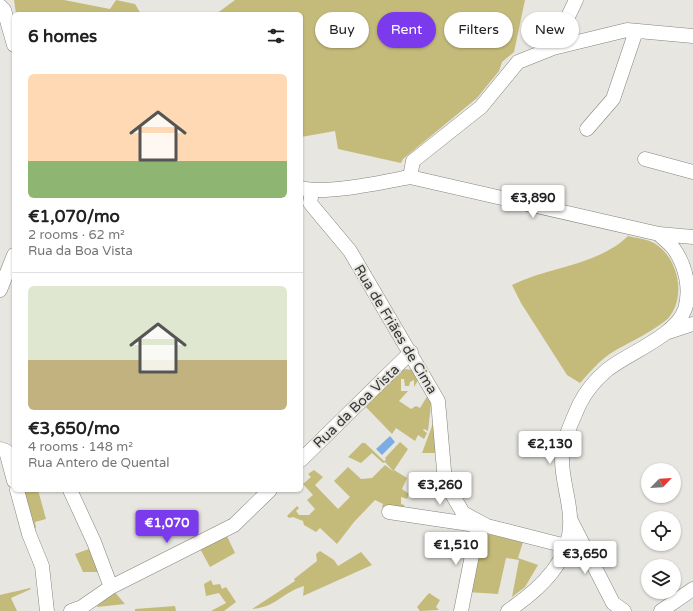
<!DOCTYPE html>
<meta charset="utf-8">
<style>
:root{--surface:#fff;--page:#f2f2f2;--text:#222;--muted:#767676;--line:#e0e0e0;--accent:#7c3aed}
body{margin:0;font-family:"Varela Round",sans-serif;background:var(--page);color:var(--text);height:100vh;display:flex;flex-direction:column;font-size:15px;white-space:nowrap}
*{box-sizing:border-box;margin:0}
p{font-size:13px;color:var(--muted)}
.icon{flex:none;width:22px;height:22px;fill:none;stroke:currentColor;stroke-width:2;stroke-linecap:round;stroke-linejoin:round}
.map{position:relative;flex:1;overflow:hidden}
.side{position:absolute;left:12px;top:12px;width:291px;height:480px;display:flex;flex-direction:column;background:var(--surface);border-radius:6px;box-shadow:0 1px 3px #0004}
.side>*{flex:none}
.top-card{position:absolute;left:315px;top:12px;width:318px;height:36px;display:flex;gap:8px}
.needle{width:26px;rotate:65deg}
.buttons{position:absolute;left:641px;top:463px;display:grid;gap:8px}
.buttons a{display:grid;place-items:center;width:40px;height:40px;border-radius:50%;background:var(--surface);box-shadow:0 1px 3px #0004;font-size:20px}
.price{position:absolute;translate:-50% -34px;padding:0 9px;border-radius:4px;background:#fff;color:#222;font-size:13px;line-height:26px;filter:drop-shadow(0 1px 2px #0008)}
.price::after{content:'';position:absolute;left:50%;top:24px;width:12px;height:9px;margin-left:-6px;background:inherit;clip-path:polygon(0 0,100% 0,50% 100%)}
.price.active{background:var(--accent);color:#fff}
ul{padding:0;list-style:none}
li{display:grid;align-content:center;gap:8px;height:212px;padding:0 16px}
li+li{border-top:1px solid var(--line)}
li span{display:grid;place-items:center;height:124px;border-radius:6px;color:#555}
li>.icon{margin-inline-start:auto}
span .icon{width:72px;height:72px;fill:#fffc;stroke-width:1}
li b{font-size:17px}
h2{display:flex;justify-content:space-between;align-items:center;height:48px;padding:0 16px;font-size:17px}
.tag{padding:0 14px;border-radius:18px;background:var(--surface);box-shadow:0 1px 3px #0004;font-size:14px;line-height:36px}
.tag.active{background:var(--accent);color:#fff}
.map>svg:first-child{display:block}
</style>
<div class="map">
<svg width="693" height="611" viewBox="0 0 693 611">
<rect width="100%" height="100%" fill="#e7e6e1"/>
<!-- green -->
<path fill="#c4bb7a" d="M14,0h50l46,9 6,-9 19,4 6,10h-125z
M235,0h290l-11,52 -12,10 -3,9 -22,27 -74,61 -2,4 -63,-14 -3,-18 -34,6v-123h-85z
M628,236c8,2 19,3 26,7 24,14 32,52 16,73 -8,11 -46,29 -59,37 -12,8 -21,19 -31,30l-13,-8 -46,-72 -9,-18c38,-19 85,-19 116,-49z
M404,369l10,1 6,7 -6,10v-7l-4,2 -1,4h-4l-1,-7h-3v12h7l-9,10 12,8 5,-3 4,2 8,-13 3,9 -3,27 -4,-2 -1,1 4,3 -3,6 -6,-4 -3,6 -19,-13 -4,6 -28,-29z
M435,418l2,35h-15z
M400,442l8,7 -14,21 13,8 -5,11 7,5 -2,5 -6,-2v7l3,1 2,8 -20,-2 -4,-4 1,-3 -8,-4 -21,22 -17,22 -17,-16 -4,4 -12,-7 -1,-4 -10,-4 -4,1 -2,-2 10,-10 2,2 -3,3 3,4h10l6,-6 -8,-9 6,-5 -10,-11 8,-7 -3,-3 6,-4 9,7 -8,8 23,24 12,-12 -16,-16 14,-14 13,12 11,-1 13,-13 9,7 -9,-10 -2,1 -11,-10 -11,10 -13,-6 14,-14h3l19,18 2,-1 -1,-2z
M20,490h18l8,29 -11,3 1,6 -5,1z
M467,533l3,1 -7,18 -8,-5 8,-11z
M226,534l9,19 -25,14 -11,-20z
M488,534l35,8 -5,16 20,7 -13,22 -13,10 7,-37 -13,-2 -8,36 -31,-2 14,-55z
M89,549l10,18 -2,5h-14l-8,-18z
M320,551l14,9 4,6 23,-14 11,13 -69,31 1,-10c-21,6 -27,21 -52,23l43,-28 -1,-2 23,-18 -1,-7z
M211,580l2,5 7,-1 2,5 4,-2 10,15 -12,9h-13l15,-8 -7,-10 -13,3 -2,-12z
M30,588l1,1 -20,9 6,13h-17v-16z
M113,590l12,14 -28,3 3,-9z
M429,593l11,7 -4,7 3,3 -19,1 -3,-4z
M175,606l1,5h-41v-2z"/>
<!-- water -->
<path fill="#7bade4" d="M390,436l5,6 -13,13 -6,-6z"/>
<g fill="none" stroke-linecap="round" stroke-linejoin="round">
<defs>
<path id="minor" d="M0,6l4,4 10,35
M553,48l23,-48
M587,129l26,-30 23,-68
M645,159l48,13
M410,177l3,-16 68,-54 37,-45 35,-14 74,-18 66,6
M301,188c25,7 81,-6 109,-11l249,57c4,5 11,9 15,15 12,17 17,41 11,60 -9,27 -57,44 -78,61 -12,10 -21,21 -28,35 -7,17 -17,36 -17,55 0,19 7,38 8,57 3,43 -30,72 -62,94
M312,191l-2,12 40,48 88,150 7,81 18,31 24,13 79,20
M659,234l34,3
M0,290l14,-35
M668,332l25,-8
M0,449l6,2 8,30
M301,460l110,-108
M17,490l12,44 13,32 5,45
M70,490l24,52 17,45
M389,512l87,13
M570,519l43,84 11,8
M71,611l11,-4 29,-20 123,-62 36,-35
M461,611l17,-86
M661,611l32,-22"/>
</defs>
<!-- minor casing -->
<use href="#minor" stroke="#84847f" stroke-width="15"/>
<!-- minor -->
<use href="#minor" stroke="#fff" stroke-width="14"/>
</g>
<g text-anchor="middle" stroke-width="4" stroke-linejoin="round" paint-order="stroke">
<!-- street labels -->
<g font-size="14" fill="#363634" stroke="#e7e6e1">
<text transform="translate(396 329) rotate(59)" y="5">Rua de Friães de Cima</text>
<text transform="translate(356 406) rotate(-44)" y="5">Rua da Boa Vista</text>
</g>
</g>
</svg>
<div class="buttons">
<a><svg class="needle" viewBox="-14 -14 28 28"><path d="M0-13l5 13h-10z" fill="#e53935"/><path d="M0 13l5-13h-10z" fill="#767676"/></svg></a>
<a><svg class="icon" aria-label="locate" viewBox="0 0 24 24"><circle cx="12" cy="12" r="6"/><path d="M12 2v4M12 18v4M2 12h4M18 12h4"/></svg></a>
<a><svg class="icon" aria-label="layers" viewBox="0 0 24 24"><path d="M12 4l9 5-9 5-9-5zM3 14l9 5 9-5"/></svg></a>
</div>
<b class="price" style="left:533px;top:219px">€3,890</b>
<b class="price" style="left:550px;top:465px">€2,130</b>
<b class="price" style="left:440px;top:506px">€3,260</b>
<b class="price active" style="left:167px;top:544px">€1,070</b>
<b class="price" style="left:456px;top:566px">€1,510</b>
<b class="price" style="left:585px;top:575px">€3,650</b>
<div class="top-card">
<a class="tag">Buy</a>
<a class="tag active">Rent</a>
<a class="tag">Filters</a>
<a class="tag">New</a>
</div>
<section class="side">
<h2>6 homes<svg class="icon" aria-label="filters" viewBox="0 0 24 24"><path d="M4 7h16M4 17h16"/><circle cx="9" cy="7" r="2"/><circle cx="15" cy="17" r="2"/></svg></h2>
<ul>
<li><span style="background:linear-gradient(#ffd9b3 70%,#8fb573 0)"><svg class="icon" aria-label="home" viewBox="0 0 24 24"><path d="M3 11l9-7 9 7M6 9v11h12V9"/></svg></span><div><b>€1,070/mo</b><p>2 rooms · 62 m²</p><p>Rua da Boa Vista</p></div></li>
<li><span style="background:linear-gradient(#dfe7d0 60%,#c2b280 0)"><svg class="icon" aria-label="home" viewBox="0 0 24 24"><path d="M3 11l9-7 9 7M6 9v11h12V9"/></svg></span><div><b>€3,650/mo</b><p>4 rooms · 148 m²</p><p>Rua Antero de Quental</p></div></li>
</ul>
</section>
</div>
